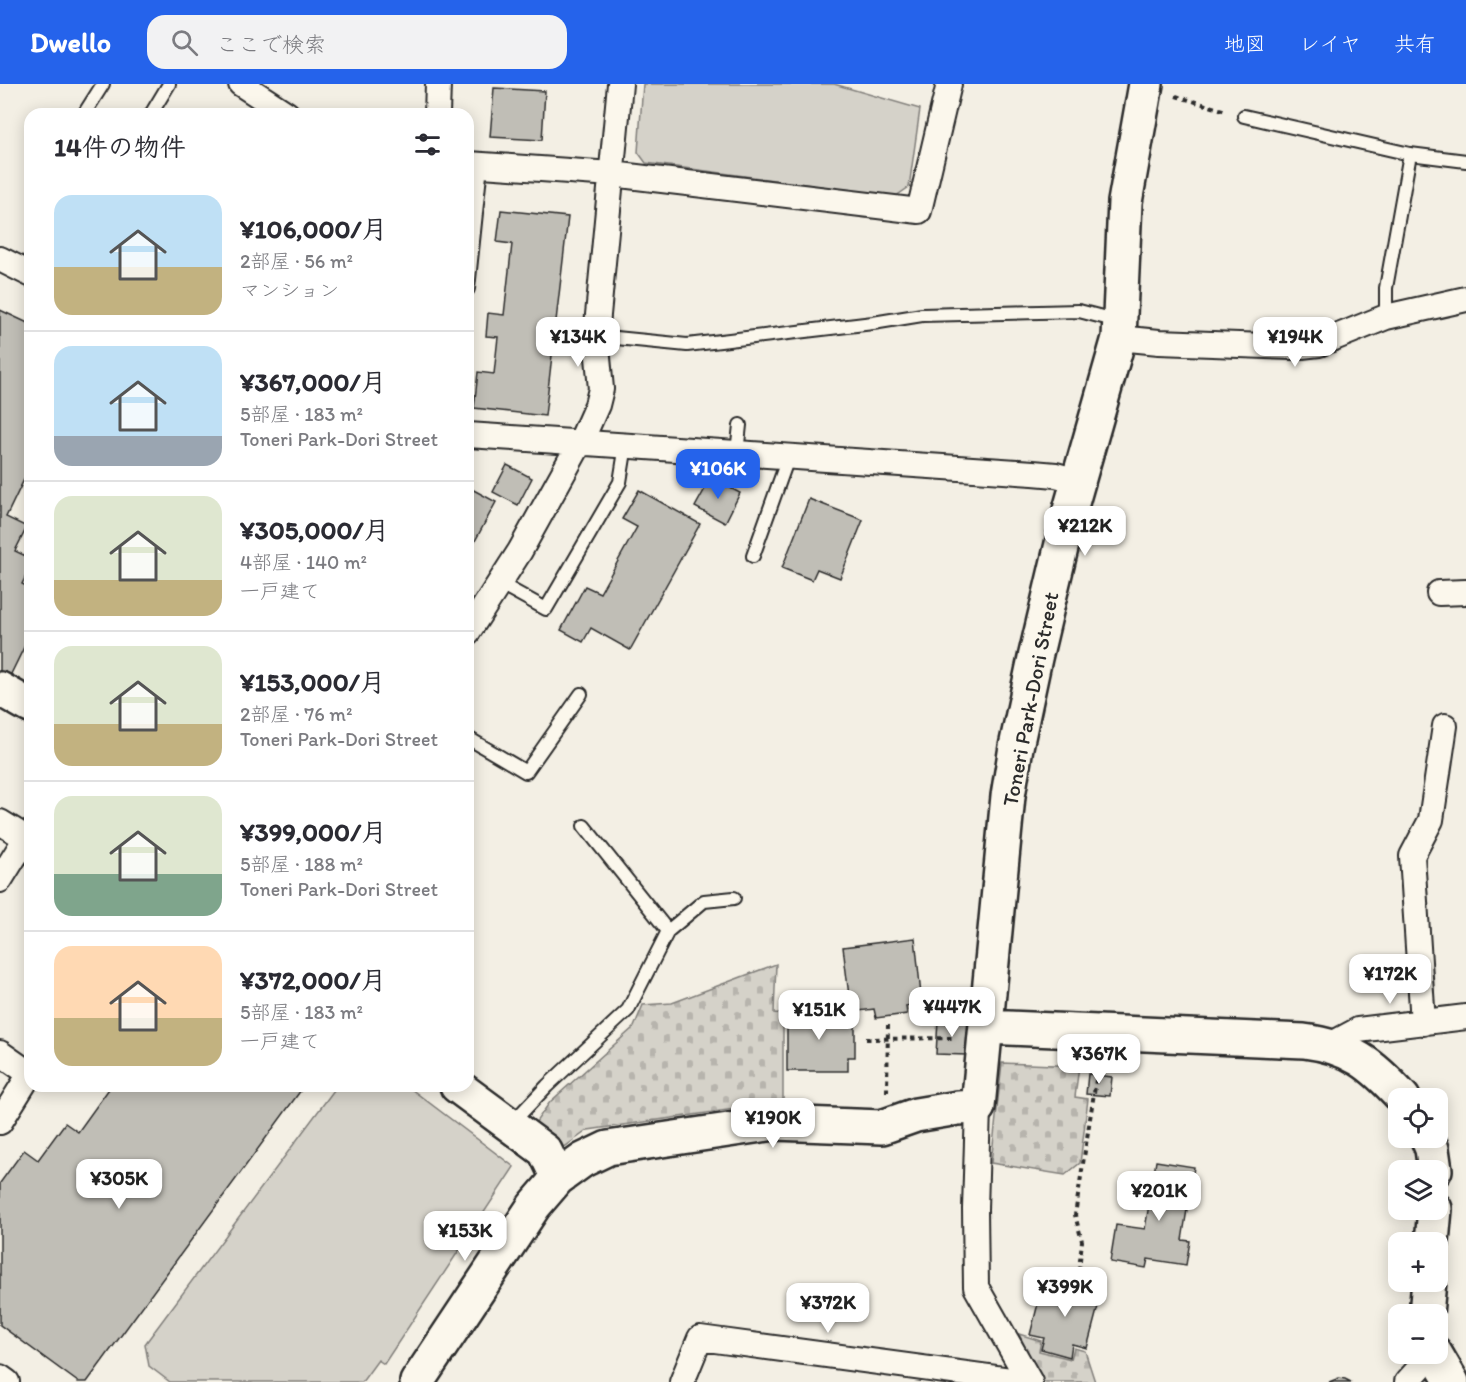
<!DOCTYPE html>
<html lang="ja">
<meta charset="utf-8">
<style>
:root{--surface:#fff;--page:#f2f2f3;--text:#2b2b33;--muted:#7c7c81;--line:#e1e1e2;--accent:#2563eb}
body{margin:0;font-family:Itim,"Klee One",sans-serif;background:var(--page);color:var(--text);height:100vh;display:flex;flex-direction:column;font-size:22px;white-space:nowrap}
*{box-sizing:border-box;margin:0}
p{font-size:20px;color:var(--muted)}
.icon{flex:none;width:33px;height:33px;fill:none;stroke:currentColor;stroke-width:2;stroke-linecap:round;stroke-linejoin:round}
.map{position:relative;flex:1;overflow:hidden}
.side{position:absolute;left:24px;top:24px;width:450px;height:984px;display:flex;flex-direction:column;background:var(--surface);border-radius:18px;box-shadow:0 3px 15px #0003}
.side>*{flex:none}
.controls{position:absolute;left:1388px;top:1004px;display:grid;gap:12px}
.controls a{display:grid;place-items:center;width:60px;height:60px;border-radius:12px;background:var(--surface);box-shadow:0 3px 15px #0003;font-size:30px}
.price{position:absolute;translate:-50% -51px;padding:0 14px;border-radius:12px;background:#fff;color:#222;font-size:20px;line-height:39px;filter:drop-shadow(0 2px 3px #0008)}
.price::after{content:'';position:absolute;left:50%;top:36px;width:18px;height:14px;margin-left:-9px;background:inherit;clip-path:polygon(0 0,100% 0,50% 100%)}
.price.selected{background:var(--accent);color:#fff}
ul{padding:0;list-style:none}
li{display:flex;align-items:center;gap:18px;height:150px;padding:0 30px}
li+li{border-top:2px solid var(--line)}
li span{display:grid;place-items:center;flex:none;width:168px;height:120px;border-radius:18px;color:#555}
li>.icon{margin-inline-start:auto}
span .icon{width:72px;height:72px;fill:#fffc;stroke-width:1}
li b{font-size:26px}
h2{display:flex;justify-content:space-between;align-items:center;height:72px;padding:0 30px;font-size:26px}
header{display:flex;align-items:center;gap:36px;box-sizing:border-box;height:84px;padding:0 30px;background:var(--accent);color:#fff}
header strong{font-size:28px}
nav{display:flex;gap:33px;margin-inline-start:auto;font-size:21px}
.search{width:420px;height:54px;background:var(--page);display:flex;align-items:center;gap:15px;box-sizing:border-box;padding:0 21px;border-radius:18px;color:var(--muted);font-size:22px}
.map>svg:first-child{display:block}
</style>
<header>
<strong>Dwello</strong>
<div class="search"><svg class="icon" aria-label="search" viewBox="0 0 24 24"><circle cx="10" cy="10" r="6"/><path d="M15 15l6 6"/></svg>ここで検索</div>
<nav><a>地図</a><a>レイヤ</a><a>共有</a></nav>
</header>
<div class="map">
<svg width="1466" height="1298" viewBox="0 0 1466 1298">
<defs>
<pattern id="cemetery-stones" width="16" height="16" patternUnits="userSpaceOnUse" patternTransform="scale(1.5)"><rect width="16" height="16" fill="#d5d2c9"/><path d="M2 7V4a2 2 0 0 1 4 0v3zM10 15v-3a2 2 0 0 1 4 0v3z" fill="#b7b4ad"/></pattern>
</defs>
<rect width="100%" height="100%" fill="#f3efe4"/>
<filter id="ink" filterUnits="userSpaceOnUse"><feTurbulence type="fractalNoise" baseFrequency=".0167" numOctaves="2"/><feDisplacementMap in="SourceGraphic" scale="12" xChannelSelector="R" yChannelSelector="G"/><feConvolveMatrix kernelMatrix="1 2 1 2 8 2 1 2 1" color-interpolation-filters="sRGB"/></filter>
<g filter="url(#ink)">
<!-- cemetery -->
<path fill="url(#cemetery-stones)" stroke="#807e7a" stroke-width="1.5" d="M776,880l-2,49 9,1v88l-195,28 -25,18 -30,-22 17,-24 84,-75 9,-22 29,-2z
M1002,979l77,3 -4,31 13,2 -8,64 -15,12 -74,-12z
M1019,1250l22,7 -2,10 32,8 3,-11 11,3 10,31h-53z"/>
<!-- park -->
<path fill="#d5d2c9" stroke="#807e7a" stroke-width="1.5" d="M643,0h191l86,25 -11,78 -13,9 -250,-33 -8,-11z
M337,1002h70l107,81 -130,197 -6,-4 -16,22h-192l-21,-16 -4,-22z"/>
<!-- building -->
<path fill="#c0beb6" stroke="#2b2b2b" stroke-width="1.5" d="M494,4l51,3 -3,49 -52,-3z
M501,126l67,7 -23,199 -71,-8 4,-36 16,2 4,-37 -12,-1 2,-23 16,2 8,-71 -15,-2z
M0,226l30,14v143l-24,50 21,10 -12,24 15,7v10l-8,16 8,4v47l-21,43 -9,-5z
M507,381l25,13 -14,27 -25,-13z
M711,394l29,15 -15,30 -30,-16z
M468,403l28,15 -28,52z
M639,406l61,34 -70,126 -39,-22 -8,14 -22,-12 24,-44 15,7 37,-66 -15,-8z
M809,415l54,21 -23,58 -23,-9 -5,11 -30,-12z
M915,854l7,66 -16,2 1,8 -31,4 -2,-9 -23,3 -8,-65z
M787,926h61v14h7v33h-7v14h-61z
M938,936l30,2 -2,33 -30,-1z
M1088,990l24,3 -2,19 -24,-2z
M111,1002h193l-217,296h-9l-78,-57v-142l24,-33 14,10 27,-37 13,9z
M1156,1077l38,6 -12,73 8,1 -4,24 -38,-6 -2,9 -36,-6 6,-37 29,4z
M1044,1196l57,15 -14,53 -15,-4 -2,13 -29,-8 3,-11 -14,-3z
M1339,1294l6,1 6,3h-22z"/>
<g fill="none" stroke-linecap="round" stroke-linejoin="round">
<defs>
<path id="lane" d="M84,30l19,-30
M151,30l18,-30
M1244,32l166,38 56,7
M468,205l13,-124
M1386,233v-29l24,-134
M596,252l91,9 186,-22 49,-8 157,-4 39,10
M737,369l3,-28
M753,472l35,-98
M499,499l47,26 74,-127 6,-37
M468,654l58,34 55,-78
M584,742l84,105
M512,1039l35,-37 81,-76 40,-79 36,-30 30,-3"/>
<path id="street" d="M241,0l46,30
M437,30l1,-30
M468,80l144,10 307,37 30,-127
M0,175l30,15
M1119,254l40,4 134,5 26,-3 67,-27 80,-18
M468,351c189,11 377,26 565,38l23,2 22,6
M1439,509l27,-1
M468,548l52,-81 61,-110 16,-36 4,-16 -5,-53 24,-252
M0,738l26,16
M0,796l26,-42 4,-2
M1423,939l-11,-167 19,-36 14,-94
M1330,961l28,-15 108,-13
M0,969l30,21
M978,1023l-3,102 1,78 54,95
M0,1038l30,-48
M0,1293l7,5
M682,1298l18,-44 326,44
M1407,1298l26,-29"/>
<path id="secondary" d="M0,605l30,17
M986,943l318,14c47,6 68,23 99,57
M457,1002l88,65 13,27
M1427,1053l5,12 3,21
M1432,1158l3,-33
M1426,1230l3,-33
M1435,1269l17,29
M417,1298l117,-176 24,-28 25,-18 25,-12 167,-25 107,4 34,-12 42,-7 20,-1 30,-311 8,-49 19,-89 35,-148 49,-172 6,-136 21,-118"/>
</defs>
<!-- lane casing -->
<use href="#lane" stroke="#2b2b2b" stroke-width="16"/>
<!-- street casing -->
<use href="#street" stroke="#2b2b2b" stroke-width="28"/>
<!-- secondary casing -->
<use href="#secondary" stroke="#2b2b2b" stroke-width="38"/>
<!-- path -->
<path stroke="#2b2b2b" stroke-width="4" stroke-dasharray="4.5 4.5" stroke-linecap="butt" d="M1176,12l50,15
M866,955l89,-1
M887,1008l1,-67
M1078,1195l4,-38 -7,-26 24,-154"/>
<!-- lane -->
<use href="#lane" stroke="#fbf7ec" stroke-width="12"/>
<!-- street -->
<use href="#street" stroke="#fbf7ec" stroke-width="24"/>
<!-- secondary -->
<use href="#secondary" stroke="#fbf7ec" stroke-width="33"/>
</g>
</g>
<g text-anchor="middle" stroke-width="6" stroke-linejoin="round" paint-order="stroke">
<!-- street labels -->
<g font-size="22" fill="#2b2b2b" stroke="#fbf7ec">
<text transform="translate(1030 615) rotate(-79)" y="8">Toneri Park-Dori Street</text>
</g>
</g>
</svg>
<div class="controls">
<a><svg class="icon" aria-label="locate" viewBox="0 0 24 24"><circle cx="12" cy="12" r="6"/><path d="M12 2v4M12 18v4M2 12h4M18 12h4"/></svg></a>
<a><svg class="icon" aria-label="layers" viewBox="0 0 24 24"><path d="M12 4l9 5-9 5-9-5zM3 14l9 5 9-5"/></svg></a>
<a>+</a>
<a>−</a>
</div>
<b class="price" style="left:578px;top:284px">¥134K</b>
<b class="price" style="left:1295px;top:284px">¥194K</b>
<b class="price selected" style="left:718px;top:416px">¥106K</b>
<b class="price" style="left:1085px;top:473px">¥212K</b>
<b class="price" style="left:1390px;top:921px">¥172K</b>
<b class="price" style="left:952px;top:954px">¥447K</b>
<b class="price" style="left:819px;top:957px">¥151K</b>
<b class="price" style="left:1099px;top:1001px">¥367K</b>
<b class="price" style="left:773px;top:1065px">¥190K</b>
<b class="price" style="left:119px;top:1126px">¥305K</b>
<b class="price" style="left:1159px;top:1138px">¥201K</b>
<b class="price" style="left:465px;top:1178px">¥153K</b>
<b class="price" style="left:1065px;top:1234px">¥399K</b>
<b class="price" style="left:828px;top:1250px">¥372K</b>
<section class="side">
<h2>14件の物件<svg class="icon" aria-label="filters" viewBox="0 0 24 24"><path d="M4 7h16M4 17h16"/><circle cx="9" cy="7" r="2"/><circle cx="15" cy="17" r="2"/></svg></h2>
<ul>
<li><span style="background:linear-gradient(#bfe0f5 60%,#c2b280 0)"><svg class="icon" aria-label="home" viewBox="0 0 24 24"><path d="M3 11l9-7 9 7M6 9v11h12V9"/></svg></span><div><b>¥106,000/月</b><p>2部屋 · 56 m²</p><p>マンション</p></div></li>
<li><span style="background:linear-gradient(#bfe0f5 75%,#9aa5b1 0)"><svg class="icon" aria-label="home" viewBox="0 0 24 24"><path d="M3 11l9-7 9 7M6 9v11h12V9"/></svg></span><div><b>¥367,000/月</b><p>5部屋 · 183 m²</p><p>Toneri Park-Dori Street</p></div></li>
<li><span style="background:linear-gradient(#dfe7d0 70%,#c2b280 0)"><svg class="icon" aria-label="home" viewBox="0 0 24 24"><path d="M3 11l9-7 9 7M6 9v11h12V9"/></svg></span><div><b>¥305,000/月</b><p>4部屋 · 140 m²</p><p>一戸建て</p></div></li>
<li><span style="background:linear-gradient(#dfe7d0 65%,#c2b280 0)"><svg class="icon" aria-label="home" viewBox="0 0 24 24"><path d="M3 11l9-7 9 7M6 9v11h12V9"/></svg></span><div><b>¥153,000/月</b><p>2部屋 · 76 m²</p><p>Toneri Park-Dori Street</p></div></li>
<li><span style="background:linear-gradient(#dfe7d0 65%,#7fa58c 0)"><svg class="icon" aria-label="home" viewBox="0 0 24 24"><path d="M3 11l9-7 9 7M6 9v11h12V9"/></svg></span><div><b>¥399,000/月</b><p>5部屋 · 188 m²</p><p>Toneri Park-Dori Street</p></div></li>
<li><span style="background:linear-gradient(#ffd9b3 60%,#c2b280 0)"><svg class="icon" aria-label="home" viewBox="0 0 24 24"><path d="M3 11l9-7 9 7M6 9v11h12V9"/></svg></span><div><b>¥372,000/月</b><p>5部屋 · 183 m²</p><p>一戸建て</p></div></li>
</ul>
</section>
</div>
